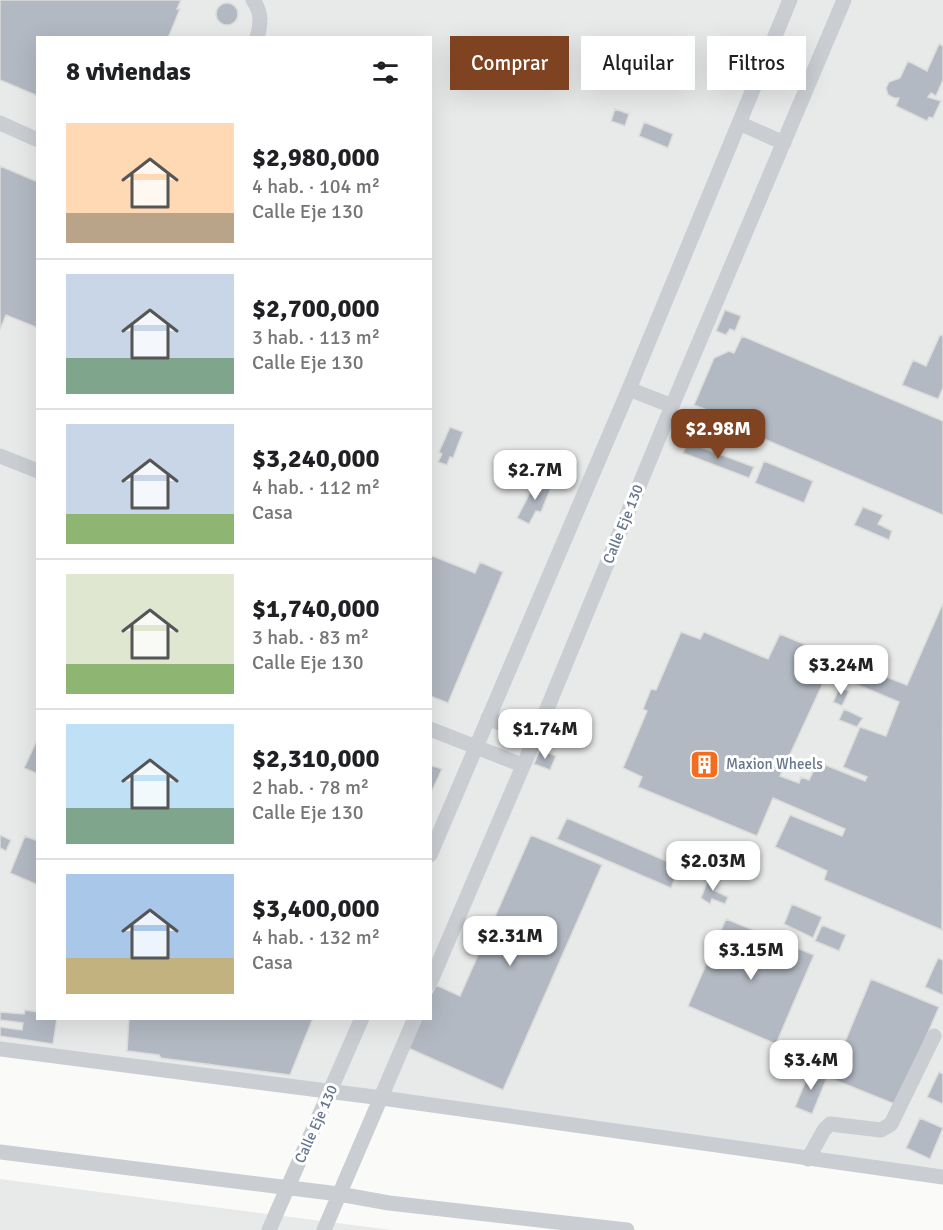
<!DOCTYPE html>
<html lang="es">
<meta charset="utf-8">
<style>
:root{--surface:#fff;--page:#f6f6f6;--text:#202124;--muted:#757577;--line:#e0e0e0;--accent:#7f4321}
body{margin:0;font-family:Signika,sans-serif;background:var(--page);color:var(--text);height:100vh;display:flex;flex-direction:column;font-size:22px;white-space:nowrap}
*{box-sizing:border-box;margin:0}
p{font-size:20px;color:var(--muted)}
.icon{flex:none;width:33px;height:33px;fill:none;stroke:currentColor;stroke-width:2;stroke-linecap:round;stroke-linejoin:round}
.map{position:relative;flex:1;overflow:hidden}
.panel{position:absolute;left:36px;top:36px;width:396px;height:984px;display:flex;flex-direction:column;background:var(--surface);border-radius:0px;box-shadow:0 6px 24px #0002}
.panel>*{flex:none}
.hud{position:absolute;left:450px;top:36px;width:402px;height:54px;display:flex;gap:12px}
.price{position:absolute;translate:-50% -51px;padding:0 14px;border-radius:12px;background:#fff;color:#222;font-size:20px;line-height:39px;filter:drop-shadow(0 2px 3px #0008)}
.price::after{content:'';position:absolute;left:50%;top:36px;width:18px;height:14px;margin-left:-9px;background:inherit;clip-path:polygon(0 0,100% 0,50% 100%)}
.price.on{background:var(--accent);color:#fff}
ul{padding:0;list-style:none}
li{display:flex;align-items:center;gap:18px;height:150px;padding:0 30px}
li+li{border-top:2px solid var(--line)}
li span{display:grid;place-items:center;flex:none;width:168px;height:120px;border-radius:0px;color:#555}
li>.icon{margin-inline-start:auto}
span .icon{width:72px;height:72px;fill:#fffc;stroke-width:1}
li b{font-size:26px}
h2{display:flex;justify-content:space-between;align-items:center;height:72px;padding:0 30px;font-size:26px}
.chip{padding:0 21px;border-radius:0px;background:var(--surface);box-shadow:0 6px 24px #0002;font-size:21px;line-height:54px}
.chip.on{background:var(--accent);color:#fff}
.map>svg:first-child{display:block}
</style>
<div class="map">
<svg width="943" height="1230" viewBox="0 0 943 1230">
<rect width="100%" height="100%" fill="#fafaf8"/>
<!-- built -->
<path fill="#e8e9e9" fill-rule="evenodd" d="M0,0h943v1176l-943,-122zM38,38h392v980h-392z
M0,1179l391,51h-391z"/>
<!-- building -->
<path fill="#b2b9c2" stroke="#dcdcda" stroke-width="1.5" d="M0,0h181l-4,9h3l-12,29h-130v58l-38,-16z
M216 14a11 11 0 1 1 22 0a11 11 0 1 1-22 0Z
M939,44l4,2v34l-7,16 -5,-3 -3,4 13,4 -8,17 -4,-1 -2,4 -31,-15 3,-8h-5l-6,-3 -2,-7 3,-6 11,-4 8,-17 19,10z
M615,109l14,5 -4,12 -14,-5z
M644,122l29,12 -5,14 -29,-12z
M0,166l38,16v146l-32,-13 -6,15z
M725,310l16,6 -6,15 -5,-2 -4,6 -10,-4z
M940,335l3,1v52l-5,11 -36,-14 11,-25 13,6z
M742,336l201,85v94l-219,-93 2,-5 -32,-12 20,-47 15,-7 5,2z
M450,427l13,5 -10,26 -3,-1 -3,8 -9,-3 4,-8 -3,-2z
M687,442l67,25 -5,11 -66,-25z
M764,461l49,20 -9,22 -49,-20z
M537,479l15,6 -11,27 -5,-1 -7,13 -12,-6z
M863,507l20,8 -5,9 14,7 -3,9 -35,-15z
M430,555l45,18 5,-11 23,10 -55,131 -18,-7z
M943,603l-1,327 -118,-50 3,-9 -52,-24 15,-32 52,21 3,-7 -72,-31 -16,38 -119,-49 4,-10 -19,-9 24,-57 -4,-2 8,-20 5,1 25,-58 19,7 4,-7 64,27 12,-25 55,23 -55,119 19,7 2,-6 8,3 9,-18 47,19 2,-4 -24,-10 17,-40 26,9 13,-34 -48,-20 7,-16 49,19z
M840,687l9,4 -7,15 -9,-4z
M844,709l19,9 -6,9 -18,-7z
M38,738v36l-14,-6z
M540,749l16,7 -6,14 -16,-6z
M430,765l12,4 -12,26z
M567,818l113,49 -9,21 -114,-49z
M0,835l11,5 -5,11 -6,-3z
M531,835l71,30 -99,225 -95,-42 13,-30h9v-21l6,-12 24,11z
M25,836l13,5v44l-28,-12z
M716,876l5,3 -6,12 13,6 -3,7 -13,-5 -2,5 -9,-6 7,-18 6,2z
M792,904l30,13 -9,21 -29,-14z
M726,919l88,36 -38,89 -88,-38z
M822,925l24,10 -7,16 -24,-10z
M938,958l5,2v35l-18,-8z
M871,979l68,28 -42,98 -67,-27z
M25,1010l13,2v6h19l-4,26 -53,-8v-9l22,3 1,-7 -23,-3v-8l24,2z
M129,1018h184l-23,57 -129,-17 -2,-3 -32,-4z
M811,1068l17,7 -16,39 -17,-7z
M939,1072l4,2v30l-16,-7z
M920,1118l23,10 -13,31 -24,-11z"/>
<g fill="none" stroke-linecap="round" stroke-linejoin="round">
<!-- minor -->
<path stroke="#cacdd2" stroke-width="15" d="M253,0c9,13 8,23 4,38
M0,123l38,17
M739,123l45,20
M629,389l43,17
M0,456l38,15
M488,718l47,20
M430,729l92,36
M430,855l199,-466 161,-389
M430,983l105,-245 137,-332 172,-406
M0,1049l382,49 561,79
M0,1152l339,42 50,9 238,27
M808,1159l16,-29 6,-6 51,6 10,-6 43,-88
M269,1230l93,-212
M324,1230l91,-212"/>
</g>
<!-- icons -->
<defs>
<symbol id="building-square" viewBox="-11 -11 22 22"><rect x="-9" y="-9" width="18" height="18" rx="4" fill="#f46d1e" stroke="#fff"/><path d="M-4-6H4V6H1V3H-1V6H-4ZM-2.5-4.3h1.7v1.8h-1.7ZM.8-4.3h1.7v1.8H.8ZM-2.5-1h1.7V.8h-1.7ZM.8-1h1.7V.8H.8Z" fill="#fff"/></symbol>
</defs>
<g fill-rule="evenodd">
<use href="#building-square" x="688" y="748" width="33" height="33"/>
</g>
<g text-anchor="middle" stroke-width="6" stroke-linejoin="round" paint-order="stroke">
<!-- street labels -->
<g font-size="15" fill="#66768c" stroke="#fff">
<text transform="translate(623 524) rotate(-68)" y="5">Calle Eje 130</text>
<text transform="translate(316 1124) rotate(-66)" y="5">Calle Eje 130</text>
</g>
<!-- poi labels -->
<g font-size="15" fill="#66768c" stroke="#fff" text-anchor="start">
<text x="726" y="769">Maxion Wheels</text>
</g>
</g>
</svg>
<b class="price on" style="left:718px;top:460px">$2.98M</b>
<b class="price" style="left:535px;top:501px">$2.7M</b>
<b class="price" style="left:841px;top:696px">$3.24M</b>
<b class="price" style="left:545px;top:760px">$1.74M</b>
<b class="price" style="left:713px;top:892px">$2.03M</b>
<b class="price" style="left:510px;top:967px">$2.31M</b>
<b class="price" style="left:751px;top:981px">$3.15M</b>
<b class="price" style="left:811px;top:1091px">$3.4M</b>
<div class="hud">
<a class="chip on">Comprar</a>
<a class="chip">Alquilar</a>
<a class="chip">Filtros</a>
</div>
<section class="panel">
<h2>8 viviendas<svg class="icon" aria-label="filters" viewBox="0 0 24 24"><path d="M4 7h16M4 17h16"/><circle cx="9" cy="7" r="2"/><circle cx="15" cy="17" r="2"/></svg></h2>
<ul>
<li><span style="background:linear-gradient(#ffd9b3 75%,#b9a48a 0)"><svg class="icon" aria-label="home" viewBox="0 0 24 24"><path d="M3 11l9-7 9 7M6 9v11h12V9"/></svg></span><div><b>$2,980,000</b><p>4 hab. · 104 m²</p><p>Calle Eje 130</p></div></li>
<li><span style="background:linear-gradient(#c9d6e8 70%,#7fa58c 0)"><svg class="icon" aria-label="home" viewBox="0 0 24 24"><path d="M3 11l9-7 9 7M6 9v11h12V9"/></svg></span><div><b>$2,700,000</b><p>3 hab. · 113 m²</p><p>Calle Eje 130</p></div></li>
<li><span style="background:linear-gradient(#c9d6e8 75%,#8fb573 0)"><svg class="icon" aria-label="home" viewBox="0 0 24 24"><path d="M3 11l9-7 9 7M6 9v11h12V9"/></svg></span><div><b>$3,240,000</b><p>4 hab. · 112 m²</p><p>Casa</p></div></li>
<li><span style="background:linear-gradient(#dfe7d0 75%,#8fb573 0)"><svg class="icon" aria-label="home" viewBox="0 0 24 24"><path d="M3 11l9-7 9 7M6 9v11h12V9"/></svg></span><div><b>$1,740,000</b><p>3 hab. · 83 m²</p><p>Calle Eje 130</p></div></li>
<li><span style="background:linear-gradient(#bfe0f5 70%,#7fa58c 0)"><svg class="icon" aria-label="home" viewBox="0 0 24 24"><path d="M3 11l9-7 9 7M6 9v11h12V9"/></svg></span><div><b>$2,310,000</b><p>2 hab. · 78 m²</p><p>Calle Eje 130</p></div></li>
<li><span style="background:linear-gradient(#a9c7e8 70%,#c2b280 0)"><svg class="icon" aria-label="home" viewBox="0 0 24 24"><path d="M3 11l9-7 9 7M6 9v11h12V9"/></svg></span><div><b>$3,400,000</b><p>4 hab. · 132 m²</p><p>Casa</p></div></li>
</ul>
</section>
</div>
